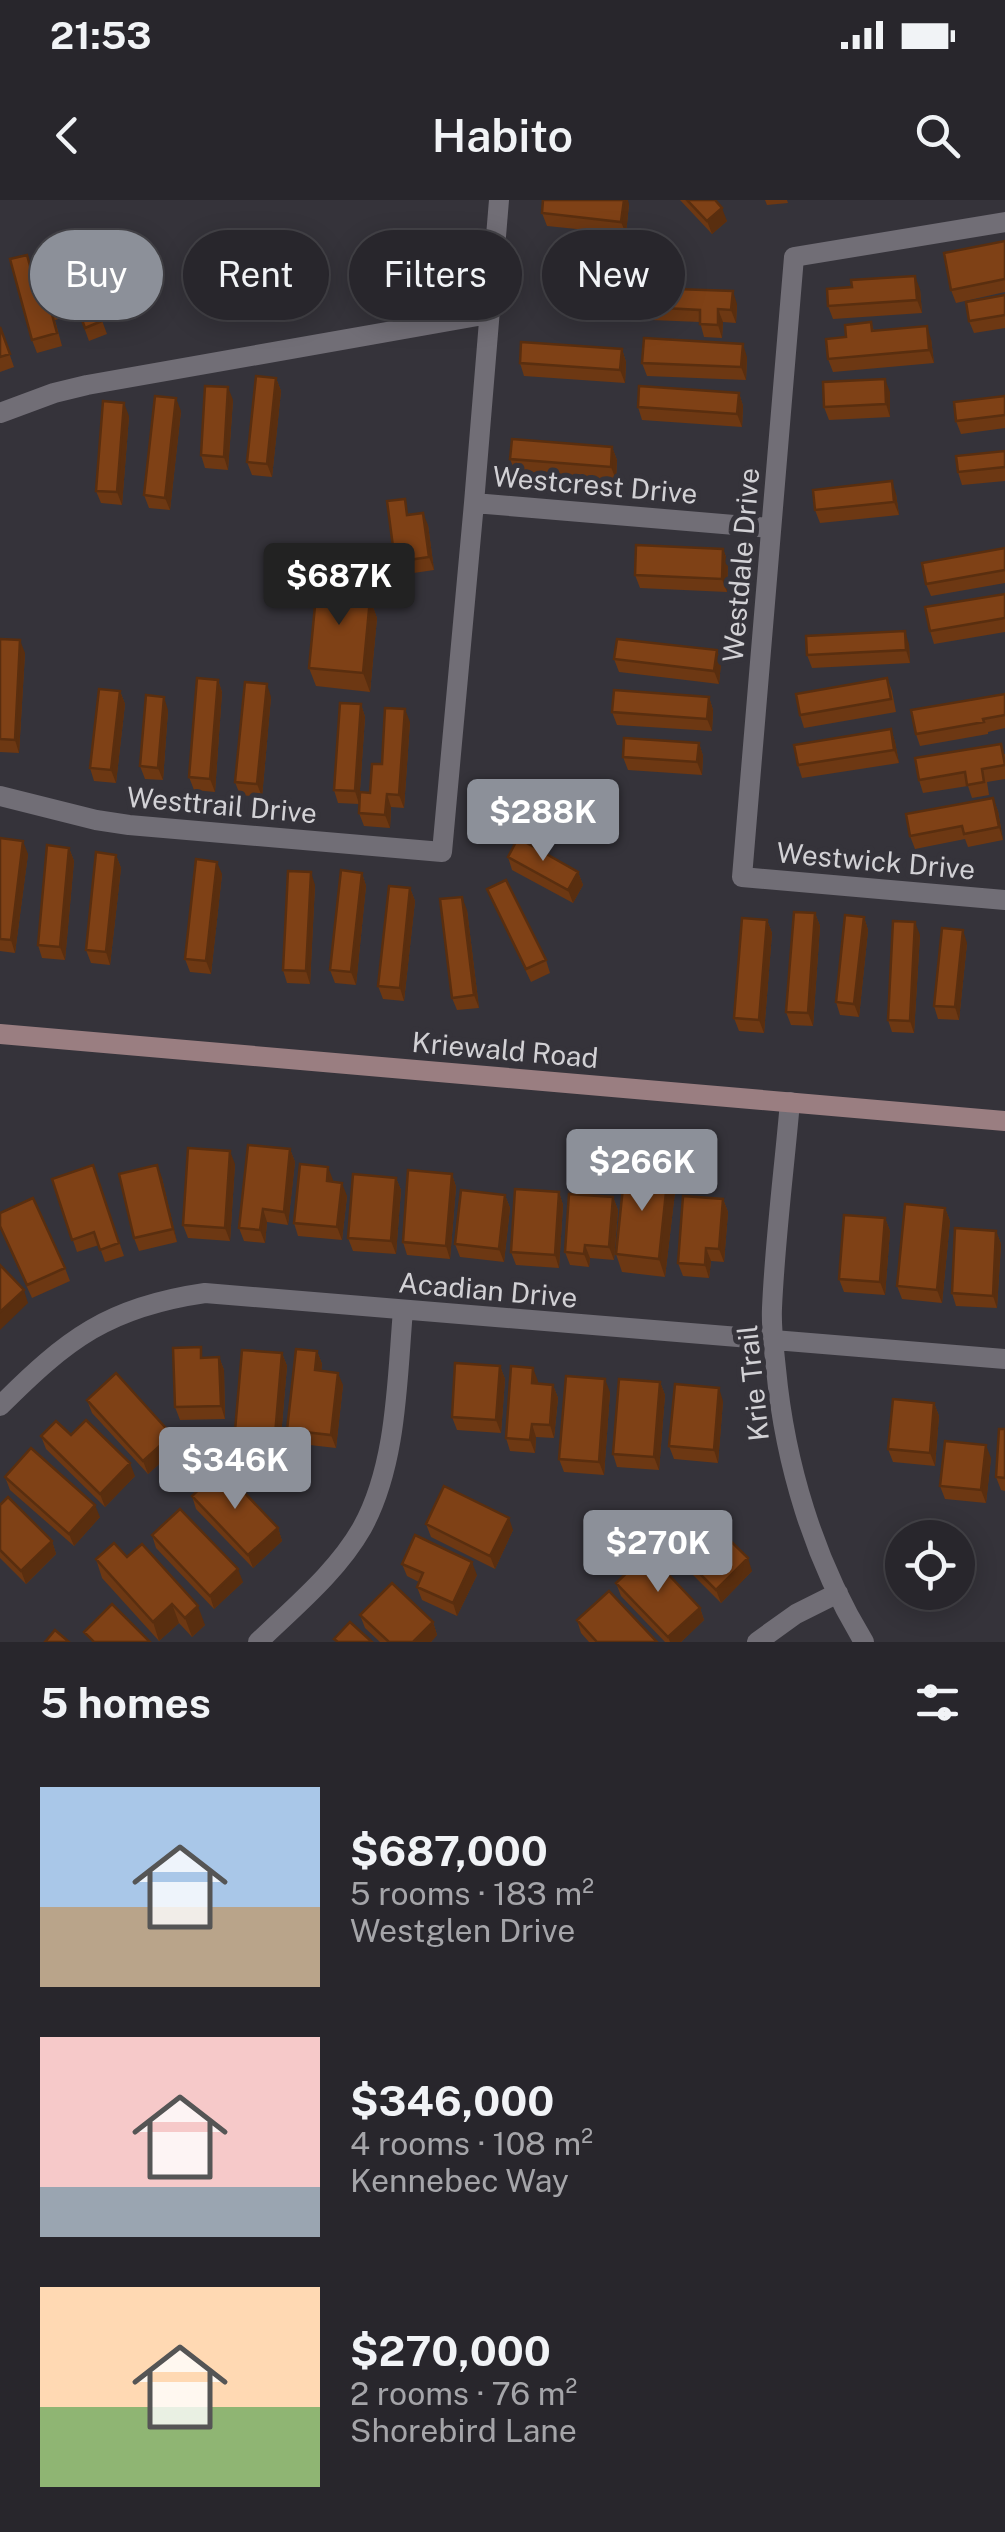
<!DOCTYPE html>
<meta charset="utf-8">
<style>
:root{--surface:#28262c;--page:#302e34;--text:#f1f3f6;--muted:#a5a5a9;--line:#444348;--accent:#8c9099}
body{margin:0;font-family:"Public Sans",sans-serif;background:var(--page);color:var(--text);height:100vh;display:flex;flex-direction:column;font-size:38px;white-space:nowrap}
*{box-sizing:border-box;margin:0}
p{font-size:32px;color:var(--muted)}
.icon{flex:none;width:55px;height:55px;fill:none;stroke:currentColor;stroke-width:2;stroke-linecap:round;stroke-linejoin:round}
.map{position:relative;height:1442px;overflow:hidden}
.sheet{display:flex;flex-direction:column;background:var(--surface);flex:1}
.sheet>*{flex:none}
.banner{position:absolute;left:30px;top:30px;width:945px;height:90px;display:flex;gap:20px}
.fabs{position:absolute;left:885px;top:1320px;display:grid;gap:20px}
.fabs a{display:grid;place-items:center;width:90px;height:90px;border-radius:50%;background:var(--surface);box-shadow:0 5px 25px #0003,0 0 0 2px var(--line);font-size:50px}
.price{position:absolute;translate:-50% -85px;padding:0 22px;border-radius:10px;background:var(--accent);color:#fff;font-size:32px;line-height:65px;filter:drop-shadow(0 2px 5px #0008)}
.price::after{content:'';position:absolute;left:50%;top:60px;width:30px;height:22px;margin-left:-15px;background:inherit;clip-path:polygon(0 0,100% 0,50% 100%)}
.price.selected{background:#222;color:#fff}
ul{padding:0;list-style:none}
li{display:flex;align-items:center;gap:30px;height:250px;padding:0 40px}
li span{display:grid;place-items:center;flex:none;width:280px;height:200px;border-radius:0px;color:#555}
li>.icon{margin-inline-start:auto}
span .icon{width:120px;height:120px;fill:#fffc;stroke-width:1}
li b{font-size:42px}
h2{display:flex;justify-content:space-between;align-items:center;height:120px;padding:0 40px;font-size:42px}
.tag{padding:0 35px;border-radius:45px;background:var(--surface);box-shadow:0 5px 25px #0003,0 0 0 2px var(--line);font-size:35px;line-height:90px}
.tag.selected{background:var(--accent);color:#fff}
.status{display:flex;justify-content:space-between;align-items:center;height:70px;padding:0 50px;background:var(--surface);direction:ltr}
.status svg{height:28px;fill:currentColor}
header{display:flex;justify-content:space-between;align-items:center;height:130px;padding:0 40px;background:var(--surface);font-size:45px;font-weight:600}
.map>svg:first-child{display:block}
</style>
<div class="status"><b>21:53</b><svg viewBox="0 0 49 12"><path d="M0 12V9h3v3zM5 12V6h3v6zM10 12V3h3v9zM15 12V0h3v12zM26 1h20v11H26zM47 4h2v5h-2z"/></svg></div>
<header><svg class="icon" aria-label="back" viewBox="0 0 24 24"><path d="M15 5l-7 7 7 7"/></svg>Habito<svg class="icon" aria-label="search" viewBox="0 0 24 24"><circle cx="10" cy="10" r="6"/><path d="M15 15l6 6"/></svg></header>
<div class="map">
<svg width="1005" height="1442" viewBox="0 0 1005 1442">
<rect width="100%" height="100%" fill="#35333a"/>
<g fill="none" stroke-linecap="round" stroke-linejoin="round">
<!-- street -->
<path stroke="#716e76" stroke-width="20" d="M1005,22l-211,35 -52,620 263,23
M0,213l54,-20 33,-8 402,-71
M474,303l297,25
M0,596l96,24 33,5 313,27 32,-349 25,-303
M790,902c-6,69 -15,137 -18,206 -1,20 2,41 4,61 9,95 38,191 88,273
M0,1206c67,-67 108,-99 205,-113l800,66
M258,1442c36,-35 79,-70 104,-114 35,-63 35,-148 41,-218
M757,1442l39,-28 42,-21"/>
<!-- secondary -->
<path stroke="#9a7e81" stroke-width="20" d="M0,834l1005,87"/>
</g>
<!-- wall -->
<path fill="#6d3813" d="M680,0h35l12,21 -15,13z
M765,0h22l1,3 -21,2z
M629,4l-3,30 -79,-8 -5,-13z
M72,39l35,95 -18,7 -35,-96z
M1005,41v51l-49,11 -5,-13z
M33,72l22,8 11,37 -11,3 7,26 -25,7 -5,-13z
M920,89l2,24 -89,6 -5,-13z
M1005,95v33l-31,5 -5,-12z
M737,104l-1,19 -13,-1 -1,16 -18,-1 -4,-15 -49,-2 -5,-13z
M871,122l3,9 57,8 3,24 -101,9 -5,-13 18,-22z
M0,127l14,40 -14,5z
M622,149l4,13 -1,21 -101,-7 -4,-13z
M747,157l-1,23 -99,-4 -5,-13z
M276,178l5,13 -9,86 -20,-2 -5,-13z
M890,192v25l-61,3 -5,-13z
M739,193l4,13 -1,21 -100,-7 -4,-13z
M1005,196v32l-44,6 -5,-13z
M233,200l-5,70 -23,-2 -4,-13z
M181,211l-11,99 -21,-2 -5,-13z
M129,216l-7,89 -21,-2 -5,-12z
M612,247l5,13 -1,20 -101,-8 -5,-13z
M1005,251v30l-43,4 -4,-13z
M896,294l3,21 -79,8 -5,-13z
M410,312v2l18,11 6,45 -34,5 -5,-13z
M1005,348v35l-74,13 -5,-12z
M723,349l5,13 -1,30 -87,-4 -5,-13z
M1005,394v38l-71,12 -4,-13z
M351,397l19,2 7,19 -7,74 -54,-6 -7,-18z
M0,439l25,14 -6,100 -19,-1z
M909,444l1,19 -98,5 -5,-13z
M717,450l4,13 -2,21 -100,-12 -5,-13z
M887,478l5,13 4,21 -92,16 -4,-13z
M218,480l4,12 -7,100 -21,-2 -5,-13z
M120,491l5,13 -9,79 -22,-2 -4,-13z
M1005,494v34l-17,4v2l-68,12 -4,-12z
M271,497l-9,100 -22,-2 -5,-13z
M709,497l4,13 -1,21 -95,-6 -5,-13z
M361,504l4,13 -6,87 -21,-1 -4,-13z
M168,510l-5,70 -18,-1 -5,-13z
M410,522l-6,86 -13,-1 -1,21 -26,-2 -5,-13 11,-20 12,-29z
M891,529l4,13 4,21 -97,15 -4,-13z
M699,543l4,13 -1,19 -74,-5 -5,-13z
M1005,554v25l-18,3 2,13 -17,3 -4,-12 -45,7 -4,-13z
M993,598l5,13 5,29 -35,7 -3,-8 -50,10 -5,-13z
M0,638l28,16 -13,99 -15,-2z
M69,648l5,13 -9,99 -23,-2 -4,-13z
M116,655l5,13 -11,97 -19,-2 -5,-13z
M508,657l70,15 5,13 -10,18 -61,-33z
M362,673l4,13 -10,99 -21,-2 -5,-13z
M222,674l-11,100 -21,-2 -5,-13z
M315,685l-5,99 -23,-1 -4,-13z
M410,688l5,13 -11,100 -21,-2 -5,-13z
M487,689l59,71 4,13 -19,9z
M467,710l12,98 -22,2 -5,-12z
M815,713l5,13 -7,100 -22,-1 -5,-13z
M864,717l4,13 -9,87 -19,-2 -4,-13z
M767,720l5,13 -8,100 -25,-2 -5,-13z
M920,735l-6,98 -22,-1 -4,-12z
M967,743l-8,77 -21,-1 -4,-13z
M290,949l5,13 -7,63 -21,-3 -2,21 -21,-2 -5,-13z
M235,964l-5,77 -42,-3 -5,-13z
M93,965l31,91 -19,6 -6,-17 -22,7 -25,-73z
M452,974l4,13 -6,72 -43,-4 -4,-13z
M162,978l15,64 -38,9 -5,-13z
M396,978l5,12 -5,64 -43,-3 -5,-13z
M333,980v2l14,14 -5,44 -44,-4 -4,-13z
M559,992l4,13 -4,63 -43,-3 -5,-13z
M675,992l-10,85 -43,-5 -6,-18z
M505,995l5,13 -6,54 -44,-5 -5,-13z
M613,997l5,13 -4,50 -24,-2 -1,9 -19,-2 -5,-13z
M723,999l5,13 -4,50 -13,-1 -2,17 -26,-2 -5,-13z
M945,1008l5,13 -8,82 -40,-4 -5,-13z
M0,1013l65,55 5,13 -38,17 -32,-70z
M885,1018l5,13 -5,64 -41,-3 -5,-13z
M996,1031l5,13 -4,64 -41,-2 -4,-13z
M317,1151l5,13 -1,7 22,14 -7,63 -44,-5 -5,-13z
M282,1153l5,13 -7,82 -40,-4 -5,-13z
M219,1157l5,13 1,49 -45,1 -5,-13z
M500,1166l5,13 -4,54 -44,-3 -5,-13z
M538,1181l-1,3 16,1 5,13 -4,40 -18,-1 -1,16 -25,-2 -4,-13z
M660,1182l5,13 -6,75 -42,-3 -4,-13z
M610,1192l-6,83 -40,-3 -5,-13z
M87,1200l90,48 -29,26 -56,-61z
M723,1201l-5,62 -44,-4 -5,-13z
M934,1203l5,13 -4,50 -42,-4 -5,-13z
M1005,1229v62l-4,-1 -5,-13z
M71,1235l64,41 -30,31 -59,-58 -5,-13z
M991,1258l-5,45 -41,-4 -5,-13z
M5,1277l95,40 -26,29 -64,-56z
M192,1296l86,32 4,13 -29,27 -57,-59z
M0,1305l52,36 4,13 -30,30 -26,-26z
M426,1324l87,6 -18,39 -64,-32z
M152,1335l91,47 -29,27 -58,-61z
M671,1345l81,26 -31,32 -46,-46z
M127,1357l78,68 -13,12 -13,-14 -20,18 -57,-63 -6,-19z
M402,1364l75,11 -20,41 -35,-16 -5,-13 2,-5 -12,-6z
M616,1383l84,25 4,12 -23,22h-16l-44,-46z
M360,1415l73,7 4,13 -6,7h-51l-15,-14z
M577,1420l80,22h-68l-8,-9z"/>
<!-- shaded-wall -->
<path fill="#592e0f" d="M624,0h4l1,4 -3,30 -5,-12z
M722,8l5,13 -15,13 -5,-13z
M915,76l5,13 2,24 -5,-13z
M733,91l4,13 -1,19 -5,-13z
M718,109l5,13 -1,16 -4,-13z
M927,126l4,13 3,24 -5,-13z
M743,144l4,13 -1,23 -5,-13z
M622,149l4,13 -1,21 -5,-13z
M276,178l5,13 -9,86 -5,-13z
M885,179l5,13v25l-4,-13z
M228,187l5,13 -5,70 -4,-13z
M739,193l4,13 -1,21 -5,-13z
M176,198l5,13 -11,99 -5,-12z
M124,203l5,13 -7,89 -5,-13z
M612,247l5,13 -1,20 -5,-13z
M892,281l4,13 3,21 -5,-13z
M423,313l5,12 6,45 -5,-13z
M723,349l5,13 -1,30 -5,-13z
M344,378l7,18 -2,19 -7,-19z
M370,399l7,19 -7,74 -7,-19z
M905,431l4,13 1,19 -4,-13z
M20,440l5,13 -6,100 -4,-13z
M717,450l4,13 -2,21 -5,-13z
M218,480l4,12 -7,100 -5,-13z
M267,484l4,13 -9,100 -5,-13z
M120,491l5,13 -9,79 -5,-13z
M164,497l4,13 -5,70 -5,-12z
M709,497l4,13 -1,21 -5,-12z
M361,504l4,13 -6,87 -4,-13z
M405,509l5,13 -6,86 -5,-13z
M891,529l4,13 4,21 -5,-13z
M699,543l4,13 -1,19 -5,-13z
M387,594l4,13 -1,21 -5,-13z
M993,598l5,13 5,29 -4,-13z
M23,641l5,13 -13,99 -4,-13z
M69,648l5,13 -9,99 -5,-13z
M116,655l5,13 -11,97 -4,-13z
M217,662l5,12 -11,100 -5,-13z
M311,672l4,13 -5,99 -4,-13z
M578,672l5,13 -10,18 -5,-13z
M362,673l4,13 -10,99 -5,-13z
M410,688l5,13 -11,100 -4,-13z
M462,697l5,13 12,98 -5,-13z
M815,713l5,13 -7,100 -5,-13z
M864,717l4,13 -9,87 -5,-13z
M767,720l5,13 -8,100 -5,-13z
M915,722l5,13 -6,98 -4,-12z
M963,730l4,13 -8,77 -4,-13z
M290,949l5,13 -7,63 -4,-13z
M230,951l5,13 -5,77 -5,-13z
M157,965l5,13 15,64 -4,-13z
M328,967l5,13 -2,14 -4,-13z
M668,973l7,19 -10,85 -6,-18z
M452,974l4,13 -6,72 -4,-13z
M396,978l5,12 -5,64 -5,-13z
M342,983l5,13 -5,44 -5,-13z
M559,992l4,13 -4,63 -4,-13z
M505,995l5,13 -6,54 -5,-13z
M613,997l5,13 -4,50 -5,-13z
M723,999l5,13 -4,50 -5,-13z
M945,1008l5,13 -8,82 -5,-13z
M263,1009l4,13 -2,21 -5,-13z
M885,1018l5,13 -5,64 -5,-13z
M996,1031l5,13 -4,64 -4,-12z
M585,1045l5,13 -1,9 -5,-13z
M706,1048l5,13 -2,17 -4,-13z
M24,1090l4,13 -28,27v-18z
M317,1151l5,13 -2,19 -5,-13z
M282,1153l5,13 -7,82 -5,-13z
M219,1157l5,13 1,49 -4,-13z
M500,1166l5,13 -4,54 -5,-13z
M533,1168l5,13 -1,15 -5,-13z
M338,1173l5,12 -7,63 -5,-13z
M605,1179l5,13 -6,83 -5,-13z
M660,1182l5,13 -6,75 -5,-13z
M553,1185l5,13 -4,40 -4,-13z
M719,1188l4,13 -5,62 -4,-13z
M934,1203l5,13 -4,50 -5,-13z
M532,1224l4,13 -1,16 -5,-13z
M172,1235l5,13 -29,26 -5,-13z
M986,1245l5,13 -5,45 -5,-13z
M130,1263l5,13 -30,31 -5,-13z
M95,1305l5,12 -26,29 -5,-12z
M509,1318l4,12 -18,39 -5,-13z
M278,1328l4,13 -29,27 -5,-13z
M52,1341l4,13 -30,30 -5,-13z
M748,1358l4,13 -31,32 -5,-13z
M472,1362l5,13 -20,41 -4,-13z
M238,1369l5,13 -29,27 -4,-13z
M172,1404l7,19 -20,18 -6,-19z
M198,1406l7,19 -13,12 -7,-19z
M700,1408l4,12 -23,22h-11l-2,-5z
M433,1422l4,13 -6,7h-18z"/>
<!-- building -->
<path fill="#7f4116" stroke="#592e0f" stroke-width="2.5" d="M543,0h81l-3,22 -79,-9z
M687,0h28l7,8 -15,13z
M72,39l30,82 -17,7 -31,-83z
M1005,41v38l-54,11 -7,-37z
M27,55l5,18 18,-6 11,37 -11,3 7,26 -25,7 -22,-81z
M915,76l2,24 -89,6 -1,-17 25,-2 -1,-7z
M647,88l86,3 -2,19 -13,-1v16l-18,-1v-14l-54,-3z
M1005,95v20l-36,6 -3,-19z
M871,122l1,9 55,-5 2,24 -101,9 -2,-20 20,-2 -1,-12z
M0,127l10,27 -10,3z
M644,138l99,6 -2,23 -99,-4z
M521,142l101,7 -2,21 -100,-7z
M256,176l20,2 -9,86 -20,-2z
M885,179l1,25 -62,3 -1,-25z
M205,186l23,1 -4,70 -23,-2z
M639,186l100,7 -2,21 -99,-7z
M155,196l21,2 -11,100 -21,-3z
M1005,196v19l-49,6 -2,-19z
M103,201l21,2 -7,89 -21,-1z
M512,239l100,8 -1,20 -101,-8z
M1005,251v16l-47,5 -2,-16z
M892,281l2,21 -79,8 -2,-20z
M405,299l2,16 16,-2 6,44 -34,5 -8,-61z
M636,345l87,4 -1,30 -87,-4z
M1005,348v22l-79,14 -4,-21z
M318,375l26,3 -2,18 28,3 -7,74 -54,-5z
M1005,394v24l-75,13 -5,-24z
M905,431l1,19 -99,5 -1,-19z
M0,439l20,1 -5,100 -15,-1z
M617,439l100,11 -3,21 -100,-12z
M197,478l21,2 -8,99 -21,-2z
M887,478l4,21 -91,16 -4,-21z
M245,482l22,2 -10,100 -22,-2z
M99,489l21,2 -9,79 -21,-2z
M614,490l95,7 -2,22 -95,-7z
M1005,494v21l-22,4 1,3 -68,12 -5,-24z
M146,495l18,2 -6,71 -18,-2z
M340,503l21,1 -6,87 -21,-1z
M385,508l20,1 -6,86 -12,-1 -2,21 -26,-2 1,-21 10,1 2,-29h10z
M891,529l3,21 -96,15 -4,-20z
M624,538l75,5 -2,19 -74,-5z
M1001,544l4,21 -23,4 2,13 -17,3 -2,-13 -46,8 -4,-22z
M993,598l6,29 -35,7 -2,-8 -52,10 -4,-22z
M0,638l23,3 -12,99 -11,-1z
M518,638l60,34 -10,18 -60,-33z
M47,645l22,3 -9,99 -22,-2z
M96,652l20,3 -10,97 -20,-2z
M196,659l21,3 -11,99 -21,-2z
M341,670l21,3 -11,99 -21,-2z
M288,671l23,1 -5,99 -23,-1z
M506,680l40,80 -20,9 -39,-80z
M389,686l21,2 -10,100 -22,-2z
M462,697l12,98 -22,3 -12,-99z
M794,712l21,1 -7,100 -22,-1z
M845,715l19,2 -10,87 -18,-2z
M742,718l25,2 -8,100 -25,-2z
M893,721l22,1 -5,99 -22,-1z
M942,728l21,2 -8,77 -21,-1z
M248,945l42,4 -6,63 -21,-3 -3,21 -21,-2z
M188,948l42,3 -5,77 -42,-3z
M300,964l28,3 -1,14 15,2 -5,44 -43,-4z
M93,965l26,78 -19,7 -6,-18 -22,8 -20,-61z
M157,965l16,64 -39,9 -15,-64z
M625,968l43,5 -9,86 -43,-5z
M408,970l44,4 -6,72 -43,-4z
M353,974l43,4 -5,63 -43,-3z
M515,989l44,3 -4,63 -44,-3z
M461,990l44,5 -6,54 -44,-5z
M569,994l44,3 -4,50 -24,-2 -1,9 -19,-2z
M683,996l40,3 -4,50 -13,-1 -1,17 -27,-2z
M33,998l32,70 -38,17 -27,-59v-13z
M905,1004l40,4 -8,82 -40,-4z
M844,1015l41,3 -5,64 -41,-3z
M955,1028l41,3 -3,65 -41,-3z
M0,1065l24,25 -24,22z
M201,1147v11l18,-1 2,49 -46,1 -2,-59z
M296,1149l21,2 -2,19 23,3 -7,62 -44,-5z
M242,1150l40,3 -7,82 -40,-4z
M455,1163l45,3 -4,54 -44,-3z
M511,1166l22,2 -1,15 21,2 -3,40 -18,-1 -2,16 -24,-2z
M116,1173l56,62 -29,26 -56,-61z
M566,1176l39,3 -6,83 -40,-3z
M619,1179l41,3 -6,75 -41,-3z
M675,1184l44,4 -5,62 -45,-4z
M893,1199l41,4 -4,50 -42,-4z
M86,1220l44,43 -30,31 -59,-58 15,-15 15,14z
M999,1229h6v49l-9,-1z
M945,1241l41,4 -5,45 -41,-4z
M31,1248l64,57 -26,29 -64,-57z
M221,1268l57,60 -30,27 -56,-59z
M444,1286l65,32 -19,38 -64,-32z
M8,1297l44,44 -31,30 -21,-21v-45z
M180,1309l58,60 -28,27 -58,-61z
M702,1313l46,45 -32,32 -45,-45z
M415,1335l57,27 -19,41 -36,-16 6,-14 -21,-9z
M114,1343l13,14 15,-13 56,62 -13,12 -13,-14 -19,18 -57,-63z
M648,1353l52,55 -32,29 -52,-54z
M392,1383l41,39 -20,20h-24l-29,-27z
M609,1391l48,51h-60l-20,-22z
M112,1404l38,38h-56l-10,-10z
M350,1422l22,20h-34l-4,-3z
M55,1430l14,12h-24z"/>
<g text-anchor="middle" stroke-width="10" stroke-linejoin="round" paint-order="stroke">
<!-- street labels -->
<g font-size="28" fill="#d2d1d5" stroke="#35333a">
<text transform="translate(595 285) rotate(5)" y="10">Westcrest Drive</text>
<text transform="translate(741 365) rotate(-85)" y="10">Westdale Drive</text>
<text transform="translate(222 605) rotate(5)" y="10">Westtrail Drive</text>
<text transform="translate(876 661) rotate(5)" y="10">Westwick Drive</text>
<text transform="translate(505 850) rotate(5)" y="10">Kriewald Road</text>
<text transform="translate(488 1090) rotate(5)" y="10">Acadian Drive</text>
<text transform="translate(753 1183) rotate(-96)" y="10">Krie Trail</text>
</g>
</g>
</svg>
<div class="fabs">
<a><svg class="icon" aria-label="locate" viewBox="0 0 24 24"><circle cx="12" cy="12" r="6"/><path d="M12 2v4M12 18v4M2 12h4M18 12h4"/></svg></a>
</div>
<b class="price selected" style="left:339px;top:428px">$687K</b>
<b class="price" style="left:543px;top:664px">$288K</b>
<b class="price" style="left:642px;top:1014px">$266K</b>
<b class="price" style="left:235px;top:1312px">$346K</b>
<b class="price" style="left:658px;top:1395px">$270K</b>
<div class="banner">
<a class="tag selected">Buy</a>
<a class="tag">Rent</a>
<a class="tag">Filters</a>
<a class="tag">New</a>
</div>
</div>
<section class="sheet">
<h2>5 homes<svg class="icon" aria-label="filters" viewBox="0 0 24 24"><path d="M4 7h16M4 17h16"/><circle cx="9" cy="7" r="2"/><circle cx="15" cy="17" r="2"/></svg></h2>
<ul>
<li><span style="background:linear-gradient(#a9c7e8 60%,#b9a48a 0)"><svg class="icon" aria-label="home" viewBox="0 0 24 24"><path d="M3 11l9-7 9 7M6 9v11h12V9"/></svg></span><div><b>$687,000</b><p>5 rooms · 183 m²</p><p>Westglen Drive</p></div></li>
<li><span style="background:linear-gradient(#f6c9c9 75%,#9aa5b1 0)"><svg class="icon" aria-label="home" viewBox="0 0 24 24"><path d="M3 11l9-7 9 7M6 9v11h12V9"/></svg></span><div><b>$346,000</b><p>4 rooms · 108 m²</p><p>Kennebec Way</p></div></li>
<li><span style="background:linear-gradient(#ffd9b3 60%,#8fb573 0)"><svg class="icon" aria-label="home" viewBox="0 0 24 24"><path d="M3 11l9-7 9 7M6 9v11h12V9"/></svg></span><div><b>$270,000</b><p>2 rooms · 76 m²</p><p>Shorebird Lane</p></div></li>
</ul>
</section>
